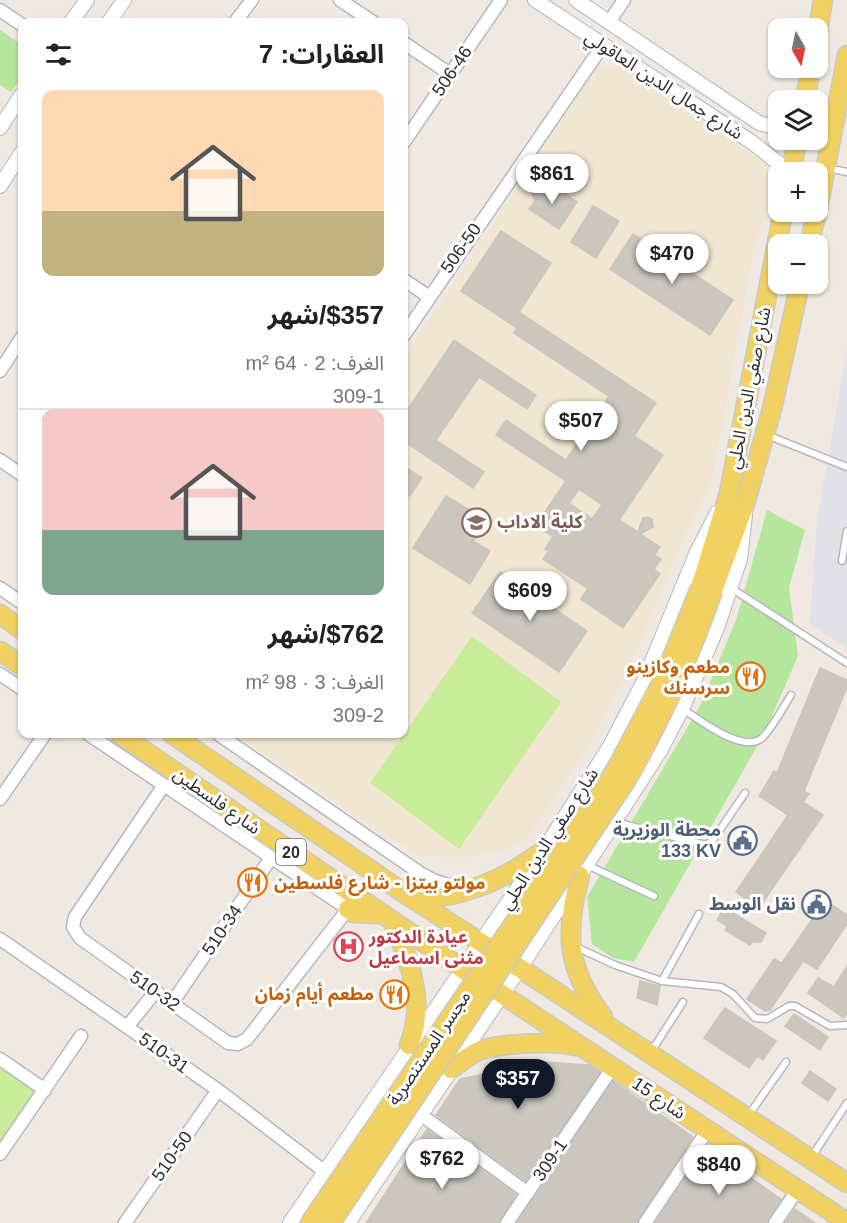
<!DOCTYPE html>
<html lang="ar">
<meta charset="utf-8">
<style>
:root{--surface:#fff;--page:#f2f2f2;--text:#222;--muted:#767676;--line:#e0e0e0;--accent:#111827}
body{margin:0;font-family:Helvetica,"Noto Sans Arabic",sans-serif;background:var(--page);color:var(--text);direction:rtl;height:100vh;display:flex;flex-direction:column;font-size:22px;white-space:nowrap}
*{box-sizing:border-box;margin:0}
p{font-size:20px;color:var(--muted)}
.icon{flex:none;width:33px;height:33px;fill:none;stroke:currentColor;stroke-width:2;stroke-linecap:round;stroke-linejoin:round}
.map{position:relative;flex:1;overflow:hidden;direction:ltr}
.drawer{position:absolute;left:18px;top:18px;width:390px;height:720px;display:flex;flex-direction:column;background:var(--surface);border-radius:12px;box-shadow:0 2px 4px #0004;direction:rtl}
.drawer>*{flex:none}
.needle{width:39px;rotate:171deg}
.fabs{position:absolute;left:768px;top:18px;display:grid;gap:12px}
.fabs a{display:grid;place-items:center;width:60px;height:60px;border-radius:12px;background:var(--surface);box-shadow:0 2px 4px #0004;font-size:30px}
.price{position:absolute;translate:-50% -51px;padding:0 14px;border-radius:21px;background:#fff;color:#222;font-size:20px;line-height:39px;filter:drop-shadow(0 2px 3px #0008)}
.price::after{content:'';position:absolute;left:50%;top:36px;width:18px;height:14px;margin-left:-9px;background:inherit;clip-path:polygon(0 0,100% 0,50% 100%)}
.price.on{background:var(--accent);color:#fff}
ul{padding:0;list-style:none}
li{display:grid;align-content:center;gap:12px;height:318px;padding:0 24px}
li+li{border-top:2px solid var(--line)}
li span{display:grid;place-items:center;height:186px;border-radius:12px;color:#555}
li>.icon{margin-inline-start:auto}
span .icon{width:108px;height:108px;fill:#fffc;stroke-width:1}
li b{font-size:26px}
h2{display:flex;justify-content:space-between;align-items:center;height:72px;padding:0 24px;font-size:26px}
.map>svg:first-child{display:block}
</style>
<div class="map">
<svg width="847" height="1223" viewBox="0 0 847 1223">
<rect width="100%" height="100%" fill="#efe9e1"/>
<!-- industrial -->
<path fill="#e3e1e8" d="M847,350v298l-37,-25 7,-103z"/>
<!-- education -->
<path fill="#f0e6d1" d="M616,65l150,97 7,13 3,11 -22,61 -42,232 -31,64 -54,130 -37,71 -58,88 -16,14 -17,5 -35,6 -47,-2 -183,-121h170v-376l194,-292z"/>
<!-- green -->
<path fill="#b6e59e" d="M0,30l22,15v32l-11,15 -11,-7z
M767,510l38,20 -16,58 9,68 -34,78 -130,228 -21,-4 -21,-14 -5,-47 113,-191 36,-86z"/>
<!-- pitch -->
<path fill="#c9ec9a" d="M472,636l89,66 -102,147 -89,-66z
M0,1059l45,31 -45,64z"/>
<!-- building -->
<path fill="#cbc7bf" stroke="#cbc5ba" stroke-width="1.5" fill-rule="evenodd" d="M537,185h6l10,6 3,-4 21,15 -18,27 -30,-20 6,-8 -4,-10 1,-4z
M593,206l26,15 -23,37 -25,-16z
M501,231l50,32 -32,49 137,91 -22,33 29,19 -44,65 19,12 5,-14 4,-1 5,2 1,8 -13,7 20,13 -6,8 7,4 -7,10 6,5 -37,54 -42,-29 7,-10 -45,-30 6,-8 -4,-2 8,-12 -17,-12 30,-44 -70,-46 10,-15 60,40 43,-64 -95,-63 3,-5 -56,-37zM579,489l23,16 -10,14 -23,-16z
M633,234l100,66 -23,35 -100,-66z
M454,340l82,55 -9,14 -48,-32 -43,63 48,32 -11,16 -69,-47v-26z
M404,466l18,12 -12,18 -6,-4z
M446,496l36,21 -5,9 4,2 -8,13 17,10 -20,33 -57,-36z
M500,572l87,59 -28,41 -87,-59z
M820,668l27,12v7l-43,104 5,3 -6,8 20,13 -64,93 -23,-16 52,-77 -29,-19 15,-25 3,2z
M825,900l22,15v9l-30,45 -14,-8 -33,49 -5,1 -18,-12 27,-40 8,4z
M724,907l42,26 -5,9h-9l-2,3 -25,-15 2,-4 -10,-6z
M847,966v47l-3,5 -36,-25 10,-15 16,9z
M640,981l20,5 -3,19 -20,-7z
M725,1008l51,33 -13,19 -6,-4 -8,12 -45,-30z
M794,1014l34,23 -8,13 -35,-24z
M543,1062l46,3 11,7 -74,109 -90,-66 24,-36z
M810,1071l26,18 -8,12 -26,-18z
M613,1081l80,56 -56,86h-120z
M427,1129l89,66 -17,28h-133z
M706,1147l75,52 -14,24h-112z
M795,1209l20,14h-30z"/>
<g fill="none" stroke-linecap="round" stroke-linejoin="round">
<defs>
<path id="service" d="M827,168l20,4
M767,435l80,32
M842,561l5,-30
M731,588l116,75
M683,709c17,11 60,45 79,29 9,-8 22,-32 29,-43
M615,822l91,23 7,-5 32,-47
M587,865l67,31
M574,946l41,19 47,16 59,6 12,7 22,24 12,1 22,-13h6l35,20 17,-1
M662,981l37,-67
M651,1052l32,-50
M748,1116l38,-54
M811,1158l36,-55"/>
<path id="minor" d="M340,0l33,22
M0,10l22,15
M235,22l17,-22
M609,22l15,-22
M404,43l46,31
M404,142l97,-142
M404,280l24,16
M404,335l199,-290
M0,371l22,-34
M0,460l22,15
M0,588l22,15
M0,674l22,15
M88,734l260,175 -101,130 -9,5 -10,-1 -148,-105 -7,-11 2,-10 89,-132
M218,734l202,139 15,8 28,8
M0,799l45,-65
M0,939l218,151 106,81
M172,1003l99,-145
M127,1027l29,-36
M0,1059l45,31
M420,1114l108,79
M0,1154l81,-118
M125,1223l93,-133
M507,1223l106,-156
M645,1223l62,-92
M775,1223l23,-34"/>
<path id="tertiary" d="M535,0l218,143 37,29
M576,0l183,123 19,5
M71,22l16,-22
M109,22l15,-22
M0,128l22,-34
M0,186l22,-34
M290,1223l253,-372 67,-105 34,-65 52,-127 21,-41
M348,1223l172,-255 140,-217 22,-42 35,-81 23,-69 5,-44"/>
<path id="primary" d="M818,31l5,-31
M805,100l6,-32
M791,172l6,-32
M818,208l29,-153
M809,244l8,-32
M700,588l29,-95 54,-281
M713,591l32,-87 27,-95 28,-125
M0,614l22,16
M0,651l22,15
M120,734l350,240
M172,734l238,163 78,50
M580,876c-16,56 -13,94 23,141
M412,897c46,5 94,-19 131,-46
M348,909l6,4 26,1
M393,923c17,37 33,83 16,122
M512,963l335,220
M494,989l353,233
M451,1069c10,-7 20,-16 33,-20 18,-5 73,-9 91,-3"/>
</defs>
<!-- service casing -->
<use href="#service" stroke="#b4b7c1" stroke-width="9"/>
<!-- minor casing -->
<use href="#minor" stroke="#b4b7c1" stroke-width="15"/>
<!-- tertiary casing -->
<use href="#tertiary" stroke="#b4b7c1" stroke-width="16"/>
<!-- primary casing -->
<use href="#primary" stroke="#c9c9c9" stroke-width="21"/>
<!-- service -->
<use href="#service" stroke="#fff" stroke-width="6"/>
<!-- minor -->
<use href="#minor" stroke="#fff" stroke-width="12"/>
<!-- tertiary -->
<use href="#tertiary" stroke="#fff" stroke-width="14"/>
<!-- primary -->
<use href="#primary" stroke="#f2d163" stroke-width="18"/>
<defs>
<path id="primary-bridge" d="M310,1223l257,-378 47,-72 48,-91 38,-94
M331,1223l295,-442c35,-61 64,-124 87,-190"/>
</defs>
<!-- primary-bridge casing -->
<use href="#primary-bridge" stroke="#c9c9c9" stroke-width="21" stroke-linecap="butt"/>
<!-- primary-bridge -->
<use href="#primary-bridge" stroke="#f2d163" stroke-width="18"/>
</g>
<!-- icons -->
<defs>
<symbol id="university-ring" viewBox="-11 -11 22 22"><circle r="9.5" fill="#fff" stroke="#8d6e63" stroke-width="1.5"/><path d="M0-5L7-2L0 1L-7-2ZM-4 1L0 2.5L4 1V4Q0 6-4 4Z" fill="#8d6e63"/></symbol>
<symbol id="restaurant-ring" viewBox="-11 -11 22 22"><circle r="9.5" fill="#fff" stroke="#e8710a" stroke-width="1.5"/><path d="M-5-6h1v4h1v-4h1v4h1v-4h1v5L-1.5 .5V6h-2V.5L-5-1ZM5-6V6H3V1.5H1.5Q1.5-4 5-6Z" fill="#e8710a"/></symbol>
<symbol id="civic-ring" viewBox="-11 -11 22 22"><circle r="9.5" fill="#fff" stroke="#5c6f8a" stroke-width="1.5"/><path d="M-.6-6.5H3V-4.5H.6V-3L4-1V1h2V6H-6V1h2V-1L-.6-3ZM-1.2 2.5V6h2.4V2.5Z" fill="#5c6f8a"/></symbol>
<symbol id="hospital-ring" viewBox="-11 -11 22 22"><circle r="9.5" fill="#fff" stroke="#e0444e" stroke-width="1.5"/><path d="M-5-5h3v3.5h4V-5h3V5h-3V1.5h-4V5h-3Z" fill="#e0444e"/></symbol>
</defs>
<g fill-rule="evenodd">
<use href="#university-ring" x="460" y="506" width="33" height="33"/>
<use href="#restaurant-ring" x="734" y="660" width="33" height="33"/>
<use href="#civic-ring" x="726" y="824" width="33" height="33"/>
<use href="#restaurant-ring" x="236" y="866" width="33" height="33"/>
<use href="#civic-ring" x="800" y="888" width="33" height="33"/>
<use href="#hospital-ring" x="332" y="930" width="33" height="33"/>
<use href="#restaurant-ring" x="378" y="978" width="33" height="33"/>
</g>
<g text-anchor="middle" stroke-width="6" stroke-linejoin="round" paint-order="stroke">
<!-- shield labels -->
<rect fill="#fff" stroke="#6d6d6d" stroke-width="1.5" x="276" y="839" width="30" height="26" rx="4.5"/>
<g font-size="16" font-weight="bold" fill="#2e2e2e">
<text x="291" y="858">20</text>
</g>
<!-- street labels -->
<g font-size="18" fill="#2e2e2e" stroke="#fff">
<text transform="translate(452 71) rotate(-56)" y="6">506-46</text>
<text transform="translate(664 85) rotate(33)" y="6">شارع جمال الدين العاقولي</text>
<text transform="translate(461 248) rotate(-55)" y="6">506-50</text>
<text transform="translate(749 388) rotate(-79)" y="6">شارع صفي الدين الحلي</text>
<text transform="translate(217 801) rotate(35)" y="6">شارع فلسطين</text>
<text transform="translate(549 839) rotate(-57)" y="6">شارع صفي الدين الحلي</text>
<text transform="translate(222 930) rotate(-56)" y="6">510-34</text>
<text transform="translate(155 991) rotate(35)" y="6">510-32</text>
<text transform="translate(429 1048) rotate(-56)" y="6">مجسر المستنصرية</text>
<text transform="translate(164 1053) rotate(35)" y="6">510-31</text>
<text transform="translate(659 1098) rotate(34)" y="6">شارع 15</text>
<text transform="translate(172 1156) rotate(-55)" y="6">510-50</text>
<text transform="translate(550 1160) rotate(-56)" y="6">309-1</text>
</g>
<!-- education labels -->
<g font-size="18" font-weight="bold" fill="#785e54" stroke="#fff" text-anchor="start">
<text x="497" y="528">كلية الاداب</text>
</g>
<!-- food labels -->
<g font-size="18" font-weight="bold" fill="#c56008" stroke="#fff" text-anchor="end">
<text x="730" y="673">مطعم وكازينو<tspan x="730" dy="21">سرسنك</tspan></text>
<text x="274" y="889" text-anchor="start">مولتو بيتزا - شارع فلسطين</text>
<text x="374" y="1000">مطعم أيام زمان</text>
</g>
<!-- service labels -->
<g font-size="18" font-weight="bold" fill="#4e5e75" stroke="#fff" text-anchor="end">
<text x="721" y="836">محطة الوزيرية<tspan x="721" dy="21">133 KV</tspan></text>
<text x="796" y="910">نقل الوسط</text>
</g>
<!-- health labels -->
<g font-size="18" font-weight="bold" fill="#be3a42" stroke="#fff" text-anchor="start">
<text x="369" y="943">عيادة الدكتور<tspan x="369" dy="21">مثنى اسماعيل</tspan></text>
</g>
</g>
</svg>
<div class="fabs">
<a><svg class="needle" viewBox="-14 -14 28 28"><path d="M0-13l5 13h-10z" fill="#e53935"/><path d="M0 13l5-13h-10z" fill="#767676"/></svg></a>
<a><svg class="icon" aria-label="layers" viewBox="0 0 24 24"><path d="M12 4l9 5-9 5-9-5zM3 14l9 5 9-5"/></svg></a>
<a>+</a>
<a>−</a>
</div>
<b class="price" style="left:552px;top:205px">$861</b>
<b class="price" style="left:672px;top:285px">$470</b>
<b class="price" style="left:581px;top:452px">$507</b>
<b class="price" style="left:530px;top:622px">$609</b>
<b class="price on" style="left:518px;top:1110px">$357</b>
<b class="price" style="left:442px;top:1190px">$762</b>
<b class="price" style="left:719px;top:1196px">$840</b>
<section class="drawer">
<h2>العقارات: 7<svg class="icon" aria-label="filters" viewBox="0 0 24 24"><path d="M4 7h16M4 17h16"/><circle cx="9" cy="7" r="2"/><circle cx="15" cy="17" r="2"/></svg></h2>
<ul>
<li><span style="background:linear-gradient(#ffd9b3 65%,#c2b280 0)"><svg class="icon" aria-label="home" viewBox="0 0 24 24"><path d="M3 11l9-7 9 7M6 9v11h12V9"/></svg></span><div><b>$357/شهر</b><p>الغرف: 2 · 64 m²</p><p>309-1</p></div></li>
<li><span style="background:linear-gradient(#f6c9c9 65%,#7fa58c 0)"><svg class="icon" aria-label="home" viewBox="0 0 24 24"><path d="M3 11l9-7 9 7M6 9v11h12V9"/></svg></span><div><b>$762/شهر</b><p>الغرف: 3 · 98 m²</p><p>309-2</p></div></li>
</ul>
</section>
</div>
